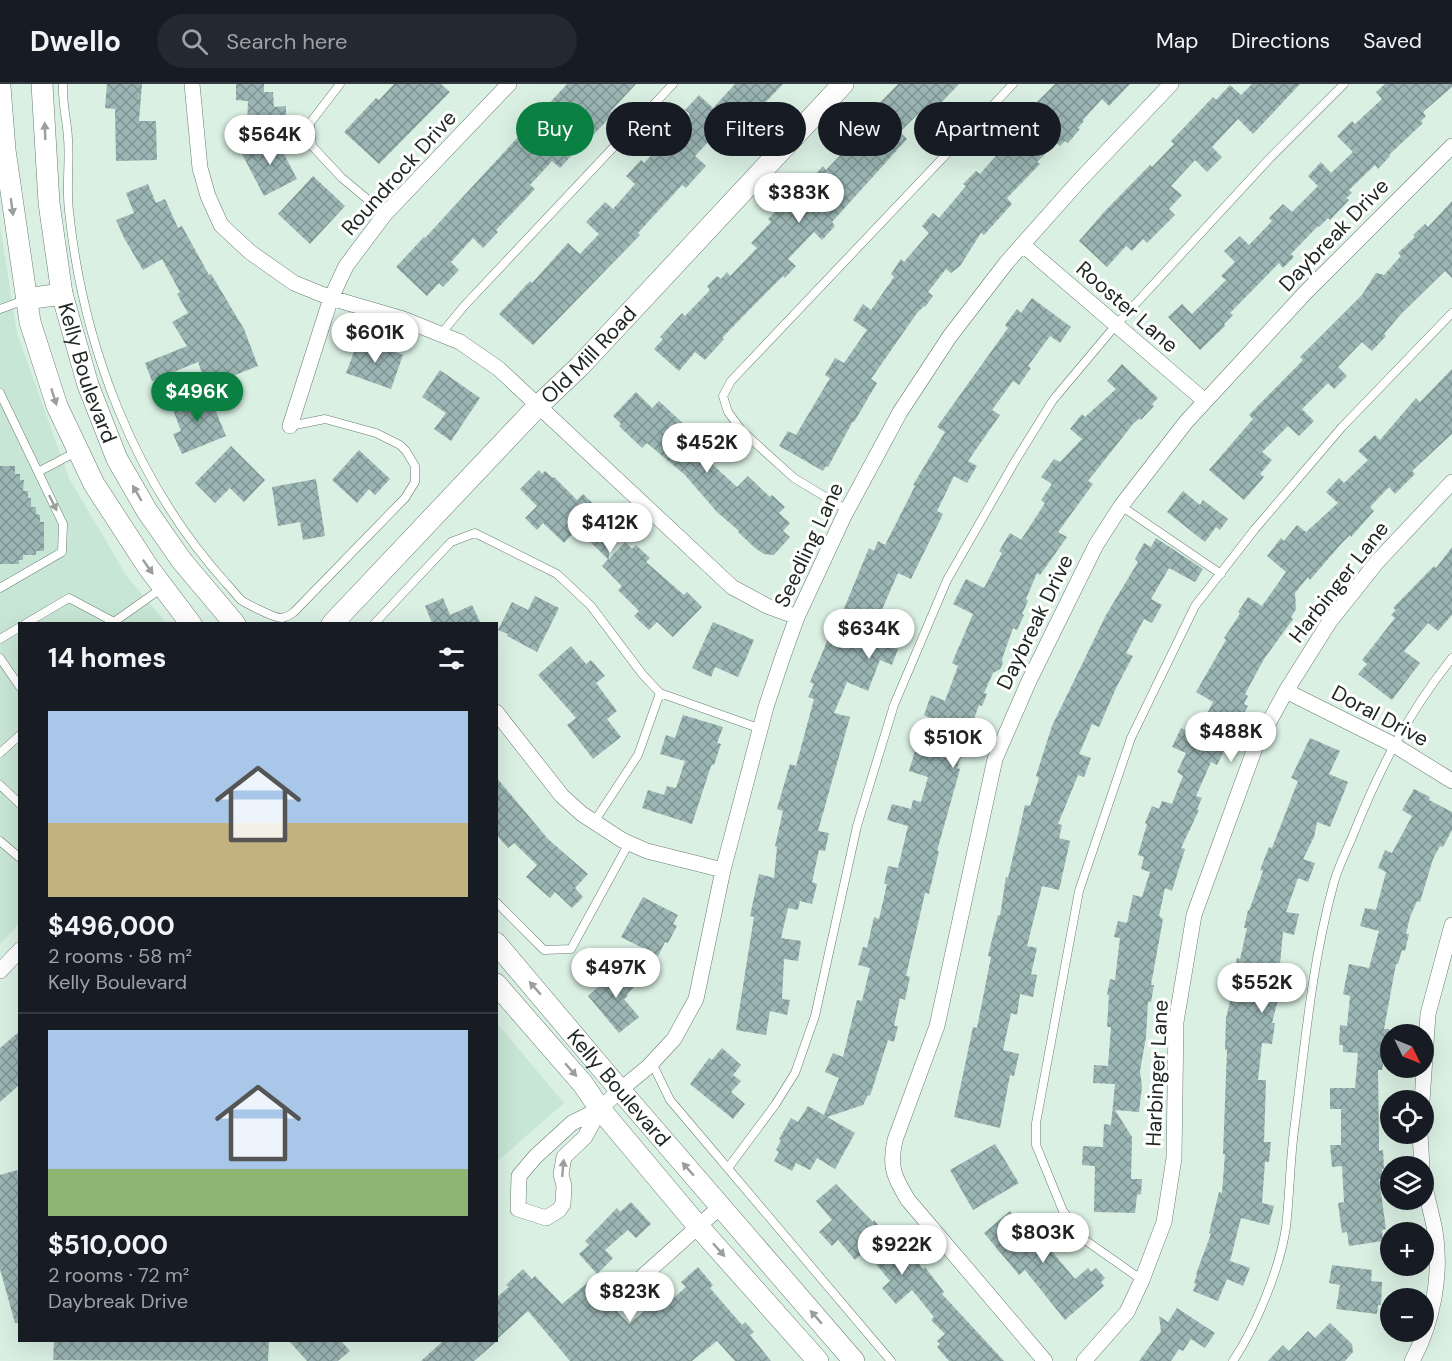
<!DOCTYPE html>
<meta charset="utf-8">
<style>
:root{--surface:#171b24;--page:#242831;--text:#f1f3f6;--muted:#9ea1a6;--line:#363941;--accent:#0b8043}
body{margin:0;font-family:"DM Sans",sans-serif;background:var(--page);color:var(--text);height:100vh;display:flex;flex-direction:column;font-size:22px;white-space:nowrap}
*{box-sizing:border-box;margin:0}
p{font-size:20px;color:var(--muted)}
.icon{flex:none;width:33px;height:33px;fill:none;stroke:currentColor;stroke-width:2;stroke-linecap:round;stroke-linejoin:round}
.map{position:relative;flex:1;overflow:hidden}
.drawer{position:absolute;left:18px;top:538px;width:480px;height:720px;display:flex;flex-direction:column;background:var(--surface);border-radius:0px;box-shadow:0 6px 24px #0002}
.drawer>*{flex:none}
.banner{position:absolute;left:516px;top:18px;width:570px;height:54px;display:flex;gap:12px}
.needle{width:39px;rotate:133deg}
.tools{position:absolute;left:1380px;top:940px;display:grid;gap:12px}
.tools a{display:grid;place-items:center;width:54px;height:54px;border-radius:50%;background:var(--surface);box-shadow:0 6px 24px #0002;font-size:30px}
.price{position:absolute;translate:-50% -51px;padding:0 14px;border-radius:21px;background:#fff;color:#222;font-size:20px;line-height:39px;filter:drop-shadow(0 2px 3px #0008)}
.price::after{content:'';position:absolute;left:50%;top:36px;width:18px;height:14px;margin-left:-9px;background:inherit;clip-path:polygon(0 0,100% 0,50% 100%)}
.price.selected{background:var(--accent);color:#fff}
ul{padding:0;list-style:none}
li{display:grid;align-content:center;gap:12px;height:318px;padding:0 30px}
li+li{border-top:2px solid var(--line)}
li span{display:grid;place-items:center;height:186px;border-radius:0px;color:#555}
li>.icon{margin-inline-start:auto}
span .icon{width:108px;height:108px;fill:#fffc;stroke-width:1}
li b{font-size:26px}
h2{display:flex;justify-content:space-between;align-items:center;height:72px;padding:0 30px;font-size:26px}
.pill{padding:0 21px;border-radius:27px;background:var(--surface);box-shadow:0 6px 24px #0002;font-size:21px;line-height:54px}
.pill.selected{background:var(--accent);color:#fff}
header{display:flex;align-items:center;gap:36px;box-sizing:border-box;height:84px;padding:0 30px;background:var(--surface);border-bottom:2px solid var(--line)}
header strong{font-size:28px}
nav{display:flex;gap:33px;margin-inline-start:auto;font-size:21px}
.search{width:420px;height:54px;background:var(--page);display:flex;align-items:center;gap:15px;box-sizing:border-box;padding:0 21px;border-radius:33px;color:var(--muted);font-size:22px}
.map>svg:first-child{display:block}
</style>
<header>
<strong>Dwello</strong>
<div class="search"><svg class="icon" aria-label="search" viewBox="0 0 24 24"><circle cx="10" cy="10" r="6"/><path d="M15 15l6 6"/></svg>Search here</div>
<nav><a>Map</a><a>Directions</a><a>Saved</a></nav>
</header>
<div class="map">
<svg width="1452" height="1277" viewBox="0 0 1452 1277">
<defs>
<pattern id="building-cross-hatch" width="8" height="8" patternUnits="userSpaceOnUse" patternTransform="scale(1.5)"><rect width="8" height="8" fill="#9bb6b4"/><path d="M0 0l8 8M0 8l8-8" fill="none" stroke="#7e9492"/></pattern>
</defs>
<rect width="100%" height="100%" fill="#daf0e3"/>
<!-- built -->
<path fill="#c8e6d5" d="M0,141l17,108 52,145 57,97 41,49h-147l-1,300 -19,20z
M496,938l68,81 -67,59h-1z"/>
<!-- building -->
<path fill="url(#building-cross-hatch)" d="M107,0h35l-3,37h17l1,39 -41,1 -1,-52 -10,-1z
M236,0h28v8h9l1,15 12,-1v19l-39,2 1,-26 -12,-1z
M394,0h47l9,8 -71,72 -35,-32 32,-34 3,2z
M567,0h69l-25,27 2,3 -31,33 -1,-2 -21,23 -8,-7 -22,24 5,4 -39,41 2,2 -15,16 -10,-10 -22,24 8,8 -16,17 -4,-4 -12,13 -31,-29 28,-30 1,1z
M735,0h48l-59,62 -11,-9 -18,19 11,10 -20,22 -4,-3 -44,48 2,2 -107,110 -34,-31 31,-33 2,2 36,-40 12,11 19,-20 -13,-12 19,-20 8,7 22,-25 -9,-8 15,-16 3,3 46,-49 -5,-4 14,-15 14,13z
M898,0h61l-30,31 -6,-6 -23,23 7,7 -75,83 3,4 -13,14 -8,-8 -26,27 8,7 -11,12 -2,-2 -30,30 -31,32 2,1 -19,21 -10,-8 -16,19 -25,-22 9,-10 -3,-2 22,-24 3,3 25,-26 -3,-4 10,-10 4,3 6,-7 3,4 27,-28 -6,-5 20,-21 -3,-3 15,-15 3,3 37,-41 3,4 24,-25 -6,-5z
M1055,0h75l-21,22 -7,-7 -19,21 1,1 -6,7 2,1 -12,14 -3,-2 -5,5 -4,-3 -19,19 3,2 -33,34 5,6 -28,31 -3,-2 -21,33 -9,7 -5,-4 -18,23 5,4 -8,11 -1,-1 -7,7 -46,66 6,4 -23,39 -1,-1 -25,46 -2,-1 -3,5 -44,-25 9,-15 8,4 34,-57 -5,-3 10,-17 9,5 23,-33 -14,-10 10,-16 8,6 23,-33 -3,-3 10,-15 3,3 25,-29 -7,-7 11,-13 6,5 27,-32 -3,-2 13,-13 4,3 38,-43 8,7 21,-23 -12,-11z
M1252,0h48l-47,50 -15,-15 -26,28 10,10 -15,15 -12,-12 -24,26 11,9 -13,14 6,6 -28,28 -4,-4 -11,12 -6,-5 -19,21 -28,-26 25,-29 46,-47 2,2 22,-23 -3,-3 42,-44 3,3 14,-15 11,10z
M1385,0h67v3l-29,25 3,4 -5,5 2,2 -34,32 1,1 -12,13 -3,-4 -26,25 3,3 -6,5 3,2 -19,20 -2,-2 -9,9 -1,-1 -27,28 3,3 -11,11 -4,-5 -49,50 3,2 -9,9 1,2 -25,24 -32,-33 14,-13 10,10 34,-34 -5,-4 14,-14 -11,-11 16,-15 9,9 23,-24 -3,-3 14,-14 9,8 26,-26 -10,-10 13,-14 10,11 22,-21 -16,-16 15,-15 3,3 27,-25 -6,-7z
M275,53l22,42 -33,17 -22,-42z
M313,92l32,30 -35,38 -32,-30z
M148,100l8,19 9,-4 13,29 4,-2 27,49 2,-1 33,55 14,37 -51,20 -9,-24 -46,19 -7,-18 42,-17 -15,-24 16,-9 -11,-19 3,-2 -18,-33 -19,11 -19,-32 -8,-18 18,-7 -8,-20z
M1452,117v77l-7,-7 -44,43 -17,20 2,2 -14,15 -10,-9 -24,25 9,9 -13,13 -6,-6 -26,26 12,12 -15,15 -11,-10 -26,26 10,8 -12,14 4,3 -20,23 -35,-30 44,-51 -4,-4 54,-55 -3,-3 62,-62 14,-22 8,2 17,-19 -3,-3 17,-16 -2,-2 12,-11 3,3z
M1032,214l39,29 -11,16 -10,-7 -22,30 3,2 -12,17 -6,-4 -21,29 8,5 -32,46 9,5 -10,17 -13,-7 -17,35 6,3 -32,65 -13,-6 -18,41 9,3 -8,26 17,6 -6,16 -12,-5 -12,31 -21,-9 -13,31 16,4 -32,114 11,2 -4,18 -6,-1 -7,32 5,2 -5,20 -12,-3 -2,9 -10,-2 -7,30 20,3 -3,20 -14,-2 -2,40 8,1 -3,15 -17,-4 -4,24 -30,-5 18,-113 -4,-1 9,-42 15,4 3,-31 -2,-1 8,-35 -6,-2 13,-45 6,2 18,-67 -6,-2 6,-13 -4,-2 23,-55 3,1 33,-80 5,3 4,-10 7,4 30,-59 -2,-1 32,-53 -8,-5 71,-99 -3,-3 12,-16 4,4z
M359,255l44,16 -12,34 -45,-16z
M1122,280l36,34 -6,6 2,2 -13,14 -1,-2 -7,6 -45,57 5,3 -35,48 9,5 -27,38 -3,-2 -11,26 2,2 -6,13 2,1 -7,15 -4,-2 -11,31 1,4 -3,6 -7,4 -9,20 3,1 -5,12 -3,-1 -8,22 -3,-2 -9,28 3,1 -5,14 3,1 -23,82h2l-8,34 -2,9 -4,-1 -19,83 4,1 -5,23 -5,-2 -6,28h4l-4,16 -6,-2 -18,56 -2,-1 -5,10 -36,12 28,16 -20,36 -18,-11 -7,12 -14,-7 -4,8 -18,-10 5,-9 -3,-2 5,-10 -2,-1 12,-21 7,4 10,-16 16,9 15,-37 -14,-6 8,-19 10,4 14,-57 5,1 8,-33 -12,-3 5,-18 4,1 7,-31 5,2 8,-35h-3l4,-18 10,2 10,-42 -21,-6 5,-16 19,5 2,-9 8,2 7,-25 -19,-6 6,-20 9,3 11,-34 -11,-5 7,-20 14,6 13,-35 -6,-3 21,-49 -20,-10 13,-25 18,9 18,-35 -3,-2 11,-18 11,7 24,-37 -4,-3 11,-16 -11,-7 13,-18 6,3 22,-23 -12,-10 12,-15 3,3 31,-28 -9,-8z
M1452,285v65l-40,37 3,3 -20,20 -6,-7 -19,20 4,4 -23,26 -1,-2 -9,9 -31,36 -2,-3 -13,16 1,16 -5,8 2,2 -29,40 -19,35 3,2 -4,8 4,2 -10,18 -5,-3 -14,25 6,3 -8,16 -6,-3 -15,34 6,2 -5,11 2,1 -18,38 4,1 -13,42 -7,-3 -6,28 4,3 -12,66h3l-3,17h-3l-2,35 -6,34 2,16 -3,25 -24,-2 17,27 -1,42h11l-1,15 -4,1 -2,18 -41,-1 1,-46 -13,-1 1,-19 20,1 1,-23 7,1 4,-41 -22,-1 1,-18 14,1 3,-39h-4l2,-32h-2l3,-16 5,1 5,-42 -6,-1 4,-16 9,2 6,-28 9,2 8,-25 -9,-3 3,-12 -6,-2 9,-31 -2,-1 7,-17 7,3 3,-8 10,3 11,-28 -6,-4 9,-19 -14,-6 9,-19 15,7 17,-33 -17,-10 30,-52 -2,-2 16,-24 -2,-2 10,-15 14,9 24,-34 -19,-16 14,-18 3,3 13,-16 9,7 32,-29 -12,-11 13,-14 5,5 24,-23 -10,-9 17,-16 5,5 36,-42 4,4z
M440,286l40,28 -29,43 -17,-12 12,-16 -24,-16z
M208,308l18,44 -44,18 -9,-20 8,-3 -9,-24z
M636,308l16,16 7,-7 58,54 -7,7 27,25 11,-11 22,21 2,-2 13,12 -6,6 11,10 -7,8 7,6 -16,18 -10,-1 -9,-6 -17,-16 1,-1 -22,-19 -32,-37 -38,-32 -5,5 -23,-22 2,-2 -8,-8z
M231,362l34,34 -21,22 -14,-14 -15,15 -20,-20z
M359,366l31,29 -15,16 -6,-6 -12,14 -25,-23z
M0,382h15v8h5v6h4l-1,11h5v7h3v9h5v7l4,1v7h4v29h-8v4h-13v5h-4v4h-19z
M539,386l3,4 3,-3 8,7 1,-1 23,23 6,-6 19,18 -2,2 9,11v34l16,-17 7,7 4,-4 14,13 -4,4 38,33 3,-3 15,15 -29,30 -16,-15 -8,8 -15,-14 5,-5 -21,-21 4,-4 -20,-20 6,-7 -31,-30 -13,14 -21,-20 -6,7 -12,-12 12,-12 -17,-17z
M316,395l9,57 -22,4 -3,-18 -22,4 -6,-39z
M1183,407l17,14 3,-5 25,19 -8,11 -4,-3 -11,15 -38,-30z
M1156,454l47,31 -8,13 -26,-14 -18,31 11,6 -10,18 -8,-4 -18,34 7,3 -16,30 -18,41 -7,-3 -13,30 12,4 -7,19 -6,-2 -20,49 4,1 -3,13 11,3 -11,49 -17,-4 -15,60 10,2 -6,26 6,1 -4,22 -13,-3 -3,21 -6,-2 -8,37 16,4 -5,22 -4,-1 -10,53 -46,-11 19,-90 4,1 14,-71 -3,-1 10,-41 2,1 6,-39 2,1 17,-73 5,1 9,-28 -3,-2 16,-50 54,-111 32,-53 -3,-3 9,-16 7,4z
M1452,463v68l-14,16 -10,-8 -24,28 16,12 -28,37 -34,-26 9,-10 -5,-4 33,-42 -4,-3 5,-5 -3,-2 41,-42 2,2z
M535,512l24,12 -22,44 -30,-16 1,-2 -10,-4 14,-28 16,8z
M443,514l7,17 22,-10 9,19h-52l3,-1 -7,-17z
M713,538l41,18 -16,37 -23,-10 -4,10 -19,-9z
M571,562l15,18 5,-4 14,16 -9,7 21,28 -10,8 14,18 -28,22 -26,-34 9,-7 -38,-43z
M683,631l40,12 -6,16 4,1 -7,21 -2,-1 -2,5 -18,55 -50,-16 6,-18 16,5 3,-9 9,2 9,-27 -25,-7 6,-19 9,3z
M1310,654l30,13 -11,23 19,8 -18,45 -13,-5 -3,15 -11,22 12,4 -7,19 -10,-4 -12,34 13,2 -5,21 -11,-3 -3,32 7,1 -15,58h3l-3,21 -10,-1 -4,37h8l-2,62h7l-2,20h-4l-3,41 12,3 -5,19 -28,-7 -11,43 20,7 -7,18 -16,-7 -9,22 -25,-10 3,-7 -2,-1 3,-8 -1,-1 15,-40 -2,-1 10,-41 3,1 3,-39h-2l4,-104h-2l1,-32 11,-45 -3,-1 3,-14 3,1 7,-31h-3l4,-18 1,1 14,-40 -3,-1 9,-23 3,1 26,-67 -7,-3z
M496,693l52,62 40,35 -13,14 8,9 -11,11 -17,-16 -5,6 -24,-21 11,-12 -23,-22 -6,5 -12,-14z
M1414,705l16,8 -1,3 23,12v18l-9,17 -3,-1 -7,13 -13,43 -3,-1 -7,16 -4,17h3l-4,17 -3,-1 -4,14h-2l-12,65h5l-2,26 -2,-1 -3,16h-4l1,72v9l4,-1 1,19h-2v10h-3l7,50 -4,1 1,11 -34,5 -2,-14 -5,1 -4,-30 6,-1 -2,-36 -10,1 -2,-22h11v-36h-11v-21h25l3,-35 -15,-1v-7h-4l1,-20 7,1 3,-30 -7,-2 6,-30 20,4 10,-37 -19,-5 5,-18 11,2 10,-38 -8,-4 7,-18 7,3 20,-37 -10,-6z
M643,813l35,18 -5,9 4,2 -9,17 -3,-1 -7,14 -37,-19z
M618,880l18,21 -9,9 1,2 -4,3 15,18 -20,16 -31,-37 23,-20 -3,-3z
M20,947v53l-20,18v-54z
M722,964l19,17 -8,10 8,6 -10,11 14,12 -12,15 -43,-35 19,-26 3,2z
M995,1060l24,39 -46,27 -23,-40z
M17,1086l3,9v144h-5l-15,-54v-94z
M836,1100l37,38 1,-2 9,11 2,-2 25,35 5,-5 8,10 2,-2 19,25 -2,2 62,67h-55l-12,-14 3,-3 -3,-3 8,-7 -14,-14 3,-3 -22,-27 -16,14 -14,-16 8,-7 -25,-30 -10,9 -17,-20 -6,6 -13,-14 13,-12 -16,-19z
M631,1118l20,22 -15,14 -8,-8 -23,20 8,8 -16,16 -18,-20 10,-9 -4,-4 32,-33 3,4z
M1010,1127l12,14 10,-8 23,27 -5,5 25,30 13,-11 3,4 5,-4 9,10 -4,4 3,4 -39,34 -40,-50 -6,5 -35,-42z
M1332,1181l40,5 -1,11 11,1 -1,23h-3l-1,9 -41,-5 4,-24 -11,-2z
M698,1183l15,18 -3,3 32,37 3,-3 9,10 -4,3 21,26h-36l-18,-20 -25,20h-122l-42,-50 -32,29v-42l13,-11 -3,-2 17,-16 9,10 3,-3 27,28 30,-25 13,16 -1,2 25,27 27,-23 6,7 24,-21 -5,-5z
M1177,1224l38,25 -10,15 -14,-9 -8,12 -4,-2 -8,12h-32l22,-30 -2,-15 9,6z
M1330,1239l22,21 1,8 -8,9h-77l15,-16 6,6 19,-20 7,7z
M54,1257h215l-1,20 -215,-1z
M289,1257h52l9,10 -12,10h-31z
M443,1257h54l-23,20h-53z"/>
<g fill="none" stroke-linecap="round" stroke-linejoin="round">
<defs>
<path id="lane" d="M63,0c-1,19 4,36 5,54 2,24 -2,49 1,73 14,135 65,270 157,372 5,5 10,12 15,17 6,4 35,19 41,18 5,-1 8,-3 12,-6l111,-114 10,-16v-16l-9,-15 -6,-6 -24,-12 -51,-14 -35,7
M340,0l-30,39 2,23 30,32 43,36
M0,225l25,-9
M441,250l23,-28 209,-222
M0,309l63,131 -1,28 -62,36
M38,388l38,-20
M1121,422l100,68
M847,426l-53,-32 -52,-47 -14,-19 -5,-16 8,-15 282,-297
M25,540l44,-26 45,24
M115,540l-1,-2 48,-34
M374,540l77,-82 24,-9 82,41 34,32 52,69 17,18 101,36
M0,555l20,-12
M0,574l20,29
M0,669l20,-18
M0,701l20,19
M594,738l44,-67 22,-62
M0,757l20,17
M496,818l48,48 27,-1 58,-106
M652,979l18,37 221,261
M728,1084l47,-63 20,-32 20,-57 42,-190 37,-121 53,-125 67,-117 39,-63 63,-75 154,-167 74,-74
M1142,1196l-57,-40 -22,-29 -27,-66v-22l43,-232 52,-153 64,-132 60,-77 87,-102 110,-114
M1233,1277c23,-34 47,-93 53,-134 4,-35 4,-70 9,-104 10,-79 17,-160 38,-237 4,-17 13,-34 20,-51 26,-65 55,-122 99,-177"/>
<path id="street" d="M192,0l8,84 8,28 13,29 29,27 44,31 37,15 72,21 57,23 39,27 233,218 35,19 30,11
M1023,161l182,156
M290,342l41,-128 15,-32 39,-52 124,-130
M1286,607l108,54 58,36
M496,628l66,84 20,18 40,26 25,11 76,19
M0,887l20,-21
M1422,1017l6,-87 24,-89
M600,1025l-28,14 -37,34 -16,19 -1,33 28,9 13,-8 4,-6 1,-18 -3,-12 3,-17 21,-20 15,-28 20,-19 28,-23 26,-28 22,-40 27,-129 43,-163 16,-48 15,-42 47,-101 56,-104 50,-76 57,-74 72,-81 92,-97
M1420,1050l2,33
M643,1192l77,-69
M1045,1277l-137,-161c-14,-23 -19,-33 -13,-60l42,-114 58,-267 34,-78 67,-136 25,-39 65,-84 120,-130 146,-146
M1084,1277l43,-49 15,-32 22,-58 10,-64 2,-136 18,-107 61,-167 31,-57 44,-70 47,-59 75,-80
M1412,1277c21,-38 30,-87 23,-130 -3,-16 -8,-33 -11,-49"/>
<g id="secondary">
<path id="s1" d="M42,0l7,119 13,91 26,91 29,74 30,52 35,50 53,63"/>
<path d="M0,2l5,64 25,172 27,84 37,78 54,83 43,57"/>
<path d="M26,215l36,-5"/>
<path id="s2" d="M332,540l206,-218 42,-40 263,-282"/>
<path id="s3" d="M496,859l124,147 234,271"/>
<path d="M496,900l87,100 17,25 97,116 121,136"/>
</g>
</defs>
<!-- lane casing -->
<use href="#lane" stroke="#697d72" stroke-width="9"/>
<!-- street casing -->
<use href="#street" stroke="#697d72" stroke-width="16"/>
<!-- secondary casing -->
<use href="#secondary" stroke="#697d72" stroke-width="22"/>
<!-- lane -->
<use href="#lane" stroke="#fff" stroke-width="8"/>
<!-- street -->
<use href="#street" stroke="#fff" stroke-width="15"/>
<!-- secondary -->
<use href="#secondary" stroke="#fff" stroke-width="21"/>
</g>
<!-- one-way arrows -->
<defs><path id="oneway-solid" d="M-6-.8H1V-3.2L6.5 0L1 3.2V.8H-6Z" transform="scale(1.5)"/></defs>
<g fill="#9b9e9c">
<use href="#oneway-solid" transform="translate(45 47) rotate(-92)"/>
<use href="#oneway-solid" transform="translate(12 123) rotate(82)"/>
<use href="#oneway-solid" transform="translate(54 313) rotate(72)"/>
<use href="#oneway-solid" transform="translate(137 409) rotate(-120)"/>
<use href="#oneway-solid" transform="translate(53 419) rotate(64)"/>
<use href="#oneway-solid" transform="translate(148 483) rotate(55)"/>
<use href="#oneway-solid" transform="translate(535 904) rotate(-131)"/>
<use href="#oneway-solid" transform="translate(571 986) rotate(49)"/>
<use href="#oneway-solid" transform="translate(563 1084) rotate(-85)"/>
<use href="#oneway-solid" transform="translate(688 1085) rotate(-131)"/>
<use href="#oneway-solid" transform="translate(719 1166) rotate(48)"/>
<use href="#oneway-solid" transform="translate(816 1233) rotate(-131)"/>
</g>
<g text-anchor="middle" stroke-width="6" stroke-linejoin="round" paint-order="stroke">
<!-- street labels -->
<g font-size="21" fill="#202823" stroke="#fff">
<text transform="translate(399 89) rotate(-48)" y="7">Roundrock Drive</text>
<text transform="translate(1334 151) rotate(-46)" y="7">Daybreak Drive</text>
<text transform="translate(1127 223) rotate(41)" y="7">Rooster Lane</text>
<text dy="7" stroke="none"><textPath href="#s2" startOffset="372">Old Mill Road</textPath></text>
<text dy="7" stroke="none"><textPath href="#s1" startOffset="294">Kelly Boulevard</textPath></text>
<text transform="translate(809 461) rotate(-65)" y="7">Seedling Lane</text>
<text transform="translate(1339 498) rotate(-52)" y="7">Harbinger Lane</text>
<text transform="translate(1035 538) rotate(-64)" y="7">Daybreak Drive</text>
<text transform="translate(1380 632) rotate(28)" y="7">Doral Drive</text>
<text transform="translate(1157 989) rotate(-87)" y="7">Harbinger Lane</text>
<text dy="7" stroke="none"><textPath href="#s3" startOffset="190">Kelly Boulevard</textPath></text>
</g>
</g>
</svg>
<div class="tools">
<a><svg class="needle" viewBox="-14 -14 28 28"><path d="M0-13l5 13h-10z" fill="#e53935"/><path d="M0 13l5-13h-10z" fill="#9ea1a6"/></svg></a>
<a><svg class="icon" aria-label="locate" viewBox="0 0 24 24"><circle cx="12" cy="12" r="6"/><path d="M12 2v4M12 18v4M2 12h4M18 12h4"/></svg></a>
<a><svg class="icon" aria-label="layers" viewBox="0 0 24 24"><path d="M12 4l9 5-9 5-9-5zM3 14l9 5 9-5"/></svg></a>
<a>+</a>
<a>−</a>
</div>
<b class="price" style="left:270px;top:82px">$564K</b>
<b class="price" style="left:799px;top:140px">$383K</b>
<b class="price" style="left:375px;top:280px">$601K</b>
<b class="price selected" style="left:197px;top:339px">$496K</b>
<b class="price" style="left:707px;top:390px">$452K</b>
<b class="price" style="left:610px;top:470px">$412K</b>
<b class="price" style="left:869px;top:576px">$634K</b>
<b class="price" style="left:1231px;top:679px">$488K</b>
<b class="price" style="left:953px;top:685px">$510K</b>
<b class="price" style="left:616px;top:915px">$497K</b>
<b class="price" style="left:1262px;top:930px">$552K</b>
<b class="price" style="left:1043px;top:1180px">$803K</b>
<b class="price" style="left:902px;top:1192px">$922K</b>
<b class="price" style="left:630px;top:1239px">$823K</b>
<div class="banner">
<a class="pill selected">Buy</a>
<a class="pill">Rent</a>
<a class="pill">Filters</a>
<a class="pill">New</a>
<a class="pill">Apartment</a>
</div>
<section class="drawer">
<h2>14 homes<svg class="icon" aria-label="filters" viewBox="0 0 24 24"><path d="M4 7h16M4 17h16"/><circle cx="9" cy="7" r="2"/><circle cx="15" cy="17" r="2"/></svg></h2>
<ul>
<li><span style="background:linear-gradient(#a9c7e8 60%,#c2b280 0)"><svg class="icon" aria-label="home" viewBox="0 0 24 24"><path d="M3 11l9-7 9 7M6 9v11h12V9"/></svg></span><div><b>$496,000</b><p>2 rooms · 58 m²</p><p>Kelly Boulevard</p></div></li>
<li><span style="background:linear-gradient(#a9c7e8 75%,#8fb573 0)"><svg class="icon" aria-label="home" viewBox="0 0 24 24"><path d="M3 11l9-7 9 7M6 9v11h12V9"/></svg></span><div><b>$510,000</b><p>2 rooms · 72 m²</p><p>Daybreak Drive</p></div></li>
</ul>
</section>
</div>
